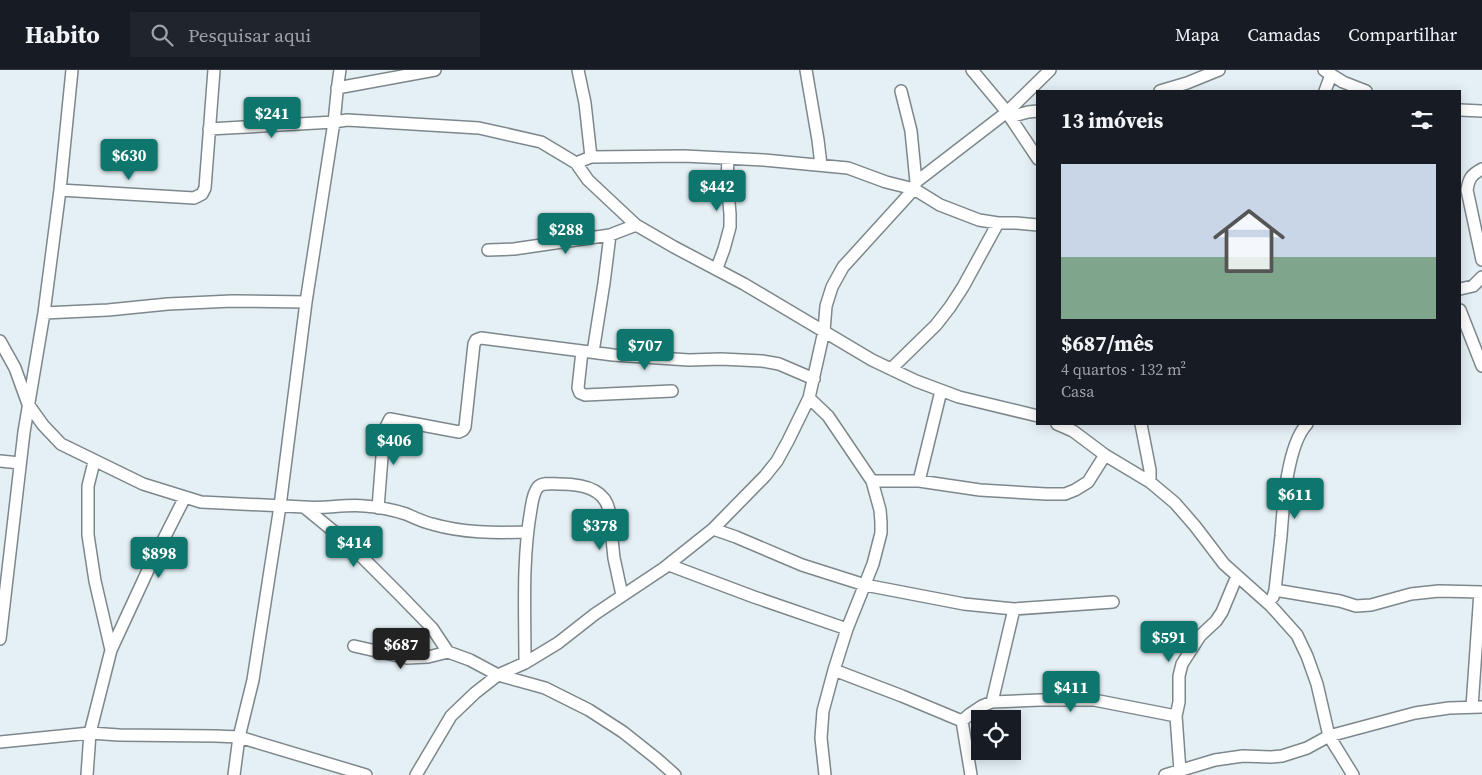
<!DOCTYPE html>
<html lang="pt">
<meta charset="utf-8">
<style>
:root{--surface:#171b24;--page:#20242c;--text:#f1f3f6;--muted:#9ea1a6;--line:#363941;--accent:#0f766e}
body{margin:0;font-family:"Source Serif 4",serif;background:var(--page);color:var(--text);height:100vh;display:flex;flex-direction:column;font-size:19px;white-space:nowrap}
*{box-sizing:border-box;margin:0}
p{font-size:16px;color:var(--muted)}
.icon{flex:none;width:28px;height:28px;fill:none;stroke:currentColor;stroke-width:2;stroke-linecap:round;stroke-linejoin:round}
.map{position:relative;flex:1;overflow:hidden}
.side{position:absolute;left:1036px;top:20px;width:425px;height:335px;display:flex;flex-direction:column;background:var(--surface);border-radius:0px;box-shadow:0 2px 12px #0003}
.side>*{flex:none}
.tools{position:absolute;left:971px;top:640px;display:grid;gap:10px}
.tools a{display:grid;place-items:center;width:50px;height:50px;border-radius:0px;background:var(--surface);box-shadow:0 2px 12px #0003;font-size:25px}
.price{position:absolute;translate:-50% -42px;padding:0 11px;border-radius:5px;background:var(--accent);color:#fff;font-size:16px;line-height:32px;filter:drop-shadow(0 1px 2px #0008)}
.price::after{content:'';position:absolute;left:50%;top:30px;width:15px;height:11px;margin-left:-8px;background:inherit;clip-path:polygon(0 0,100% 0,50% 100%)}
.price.selected{background:#222;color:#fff}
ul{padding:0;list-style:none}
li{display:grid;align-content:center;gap:10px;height:265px;padding:0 25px}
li+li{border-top:1px solid var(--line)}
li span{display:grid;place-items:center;height:155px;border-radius:0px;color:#555}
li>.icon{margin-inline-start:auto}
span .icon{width:90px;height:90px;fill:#fffc;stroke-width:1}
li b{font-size:21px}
h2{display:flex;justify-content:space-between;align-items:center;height:60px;padding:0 25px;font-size:21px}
header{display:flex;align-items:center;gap:30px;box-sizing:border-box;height:70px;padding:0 25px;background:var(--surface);border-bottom:1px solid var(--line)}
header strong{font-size:24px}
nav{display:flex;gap:28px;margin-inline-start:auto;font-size:18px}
.search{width:350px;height:45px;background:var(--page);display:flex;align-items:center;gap:12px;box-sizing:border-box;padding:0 18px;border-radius:0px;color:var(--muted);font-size:19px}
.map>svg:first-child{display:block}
</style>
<header>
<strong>Habito</strong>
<div class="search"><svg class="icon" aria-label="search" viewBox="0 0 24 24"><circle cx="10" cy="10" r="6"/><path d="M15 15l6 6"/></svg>Pesquisar aqui</div>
<nav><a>Mapa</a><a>Camadas</a><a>Compartilhar</a></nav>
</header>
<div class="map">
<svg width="1482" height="705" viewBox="0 0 1482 705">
<rect width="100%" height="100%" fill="#e5f0f5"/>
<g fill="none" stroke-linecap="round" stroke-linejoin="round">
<defs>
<path id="street" d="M578,0l7,33 6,54
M806,0l12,70 3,25
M972,0l35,42 3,5 18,-5 10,-1
M1324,0l19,12 23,9
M337,18l98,-18
M901,21l10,40 5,51
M1160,21l27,-8 32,-13
M1325,21l6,-16
M1460,40l22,1
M1010,47l28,42
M209,59l125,-7 13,-2 132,8 62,14 35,21 12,17 48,45 38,22 70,37 128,76 44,21 43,16 79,19
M576,93l15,-6 93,-1 80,4 84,8 38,14 28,7 26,16 39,15 19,3h18l22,2
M1482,99c-11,6 -13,9 -15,21l15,70
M60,120l134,8 8,-4 3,-6 9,-118
M488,180l26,-1 96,-14 26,-10
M717,198l7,-19 6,-22v-13l-3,-35 1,-20
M1460,219l13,-3 9,-9
M1460,240l22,56
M44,243l64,-3 60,-6 64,-3 74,1
M0,271l15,27 13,36 15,21 18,19 82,40 58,18 103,5 44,36 52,52 32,33 16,24 22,8 28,15 47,13 44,22 34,22 34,27 18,16
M582,281l-4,37 2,5 5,2 87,-4
M593,282l11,-69 6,-48
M891,299l45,-44 14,-18 13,-20 35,-64
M809,328l19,18 44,65 8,29 1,12v11l-8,31 -26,65 -13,41 -11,41 -2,27 4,37
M1057,354l16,7 32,24 45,27 25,21 20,23 29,38 47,42 26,29 10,21 10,28 12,52 24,39
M1141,354l9,46v12
M0,391l20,2
M94,392l-6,24v49l7,46 16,69
M872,411h47l61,9 66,4h19l10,-4 13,-8 17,-27
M919,411l22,-90
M304,437c20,2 41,-3 61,-1 13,1 29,4 41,8 9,4 17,8 26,10 31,9 63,9 95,8
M378,438l6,-77 6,-12 69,13 4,-2 2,-3 9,-83 2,-4 5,-2 132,17 76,5 32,-1 41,2 17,3 35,15
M713,459l23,8 66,28 63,20 99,19 50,5 99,-7
M669,495l85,32 93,32
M1275,520l65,11 16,5 15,-1 40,-11 28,-3 43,1
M1273,527l2,-7c2,-18 4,-36 6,-54 2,-29 6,-91 26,-112
M0,569l24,-207 20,-119 16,-123 12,-120
M354,576l53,12 21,-1 20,-5
M525,593c0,-52 -3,-103 6,-154 1,-6 2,-16 7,-22 5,-5 15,-3 22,-3 19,0 44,3 49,26l5,48 8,37
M834,600l68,26 60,25
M992,632l22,-93
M1472,637l8,-115
M962,651l8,-7 12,-8 10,-4 48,-2h54l82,16
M962,651l9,54
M0,672l90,-9 29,2 96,1 24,1 127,38
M1180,701l-4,-55 3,-14v-26l3,-12 18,-28 16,-15 6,-9 15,-36
M87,705l3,-42 21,-83 38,-82 36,-71
M234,705l5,-38 14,-57 27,-174 26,-204 28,-180c2,-17 3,-35 6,-52
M416,705l35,-59 24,-23 23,-18 27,-12 33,-20 37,-29 69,-46 49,-39 52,-53 12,-15 11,-20 21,-43 15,-67 2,-25 6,-19 11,-20 71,-78 2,-7 91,-70 43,-42
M1165,705l50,-15 28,-4 28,1 11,-1 25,-8 22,-12 86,-23 34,-5 33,-1"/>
</defs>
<!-- street casing -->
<use href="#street" stroke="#7d878c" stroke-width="14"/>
<!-- street -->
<use href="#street" stroke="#fff" stroke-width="11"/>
</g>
</svg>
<div class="tools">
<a><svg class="icon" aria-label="locate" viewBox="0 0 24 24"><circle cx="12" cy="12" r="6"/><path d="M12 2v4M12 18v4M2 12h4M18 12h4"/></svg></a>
</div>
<b class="price" style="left:272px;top:69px">$241</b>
<b class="price" style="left:129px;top:111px">$630</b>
<b class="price" style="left:717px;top:142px">$442</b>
<b class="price" style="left:566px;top:185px">$288</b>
<b class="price" style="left:645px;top:301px">$707</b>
<b class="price" style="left:394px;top:396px">$406</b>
<b class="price" style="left:1295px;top:450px">$611</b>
<b class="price" style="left:600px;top:481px">$378</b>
<b class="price" style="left:354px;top:498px">$414</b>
<b class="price" style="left:159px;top:509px">$898</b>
<b class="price" style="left:1169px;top:593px">$591</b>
<b class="price selected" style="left:401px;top:600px">$687</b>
<b class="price" style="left:1071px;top:643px">$411</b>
<section class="side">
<h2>13 imóveis<svg class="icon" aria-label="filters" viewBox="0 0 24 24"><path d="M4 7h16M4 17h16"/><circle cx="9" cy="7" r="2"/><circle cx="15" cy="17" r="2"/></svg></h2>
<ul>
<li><span style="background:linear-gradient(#c9d6e8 60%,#7fa58c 0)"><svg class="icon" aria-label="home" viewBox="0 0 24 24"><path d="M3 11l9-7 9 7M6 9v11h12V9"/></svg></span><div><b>$687/mês</b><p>4 quartos · 132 m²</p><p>Casa</p></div></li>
</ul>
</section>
</div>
